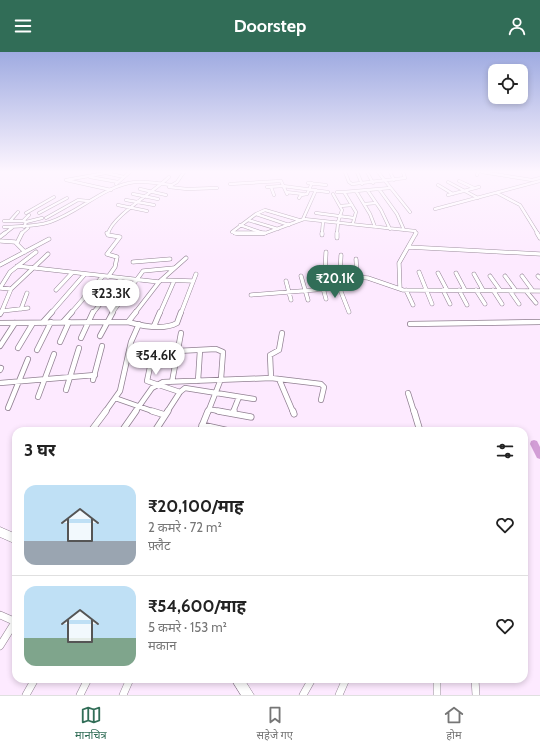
<!DOCTYPE html>
<html lang="hi">
<meta charset="utf-8">
<style>
:root{--surface:#fff;--page:#f6f6f6;--text:#222;--muted:#767676;--line:#e0e0e0;--accent:#316d57}
body{margin:0;font-family:Cabin,"Noto Sans Devanagari",sans-serif;background:var(--page);color:var(--text);height:100vh;display:flex;flex-direction:column;font-size:15px;white-space:nowrap}
*{box-sizing:border-box;margin:0}
p{font-size:13px;color:var(--muted)}
.icon{flex:none;width:22px;height:22px;fill:none;stroke:currentColor;stroke-width:2;stroke-linecap:round;stroke-linejoin:round}
.map{position:relative;flex:1;overflow:hidden}
.details{position:absolute;left:12px;top:375px;width:516px;height:256px;display:flex;flex-direction:column;background:var(--surface);border-radius:12px;box-shadow:0 2px 6px #0003}
.details>*{flex:none}
.buttons{position:absolute;left:488px;top:12px;display:grid;gap:8px}
.buttons a{display:grid;place-items:center;width:40px;height:40px;border-radius:8px;background:var(--surface);box-shadow:0 2px 6px #0003;font-size:20px}
.price{position:absolute;translate:-50% -34px;padding:0 9px;border-radius:14px;background:#fff;color:#222;font-size:13px;line-height:26px;filter:drop-shadow(0 1px 2px #0008)}
.price::after{content:'';position:absolute;left:50%;top:24px;width:12px;height:9px;margin-left:-6px;background:inherit;clip-path:polygon(0 0,100% 0,50% 100%)}
.price.active{background:var(--accent);color:#fff}
ul{padding:0;list-style:none}
li{display:flex;align-items:center;gap:12px;height:100px;padding:0 12px}
li+li{border-top:1px solid var(--line)}
li span{display:grid;place-items:center;flex:none;width:112px;height:80px;border-radius:12px;color:#555}
li>.icon{margin-inline-start:auto}
span .icon{width:48px;height:48px;fill:#fffc;stroke-width:1}
li b{font-size:17px}
h2{display:flex;justify-content:space-between;align-items:center;height:48px;padding:0 12px;font-size:17px}
header{display:flex;justify-content:space-between;align-items:center;height:52px;padding:0 12px;background:var(--accent);color:#fff;font-size:18px;font-weight:700}
.tabs{display:flex;justify-content:space-around;align-items:center;height:56px;border-top:1px solid var(--line);background:var(--surface);font-size:11px;color:var(--muted)}
.tabs a{display:grid;justify-items:center;gap:2px}
.tabs .active{color:var(--accent)}
.map>svg:first-child{display:block}
</style>
<header><svg class="icon" aria-label="menu" viewBox="0 0 24 24"><path d="M4 6h16M4 12h16M4 18h16"/></svg>Doorstep<svg class="icon" aria-label="person" viewBox="0 0 24 24"><circle cx="12" cy="8" r="4"/><path d="M4 21q1-7 8-7t8 7"/></svg></header>
<div class="map">
<svg width="540" height="643" viewBox="0 0 540 643">
<rect width="100%" height="100%" fill="#fdeaff"/>
<g fill="none" stroke-linecap="round" stroke-linejoin="round">
<!-- river -->
<path fill="#d29dd6" fill-rule="evenodd" d="M534,388l3,1 3,6v12l-3,-1 -7,-14 1,-3z"/>
<defs>
<path id="street-far4" d="M111,120l-45,8 45,10
M345,120l4,10 3,2 53,-6 -2,-6
M357,120l5,12
M367,120l6,11
M378,120l32,40
M390,120l4,8
M482,120l50,8 8,-2
M106,121l18,4
M477,123l1,-3
M90,125l28,5
M459,129l15,7
M448,130l30,16
M308,131l18,2
M116,132l14,-12
M230,132l51,-3 6,13
M438,133l15,9
M169,135l18,2 30,-1
M267,135l16,-1 45,6
M271,135l3,8
M140,137l26,6
M379,137l18,25 7,16
M356,139l14,23 5,13
M368,139l13,19 9,19
M286,140l17,2
M337,140h8
M497,141l23,12 18,29
M133,142l25,5
M333,142l9,16 -4,12 -1,12
M448,143l31,-8
M299,146l2,-3 6,-1 5,-11
M126,148l28,5
M364,152l12,-1
M118,153l29,6
M340,154l12,-1
M435,157l105,-28
M26,161l28,-16
M39,161l28,-15
M316,161l38,5
M256,162l33,11
M46,166l32,-18 10,1
M303,167l13,-29
M248,168l30,9
M299,168l-34,-10 -9,4 -24,18 5,2h26l41,-15 111,12 1,3
M4,169h19l3,1 -2,5
M10,169l8,-9
M23,169l6,-6
M26,170l16,-4
M353,171l3,-11 -12,-20 46,-4
M240,173l23,8
M4,175c15,-1 31,0 46,-5 30,-10 53,-36 85,-40 12,-1 25,2 37,3l5,-3 7,-10
M4,182l9,-7
M21,182l7,-6
M108,182c3,-17 47,-43 61,-57
M322,182l1,-13"/>
<path id="street-far3" d="M107,181l1,2 12,2 -13,17 10,3 -2,10 -7,10
M235,181h30
M537,181l3,5
M322,183v-2
M0,185l5,-4
M337,186v-5
M1,189l14,1 10,10
M17,191l5,-10
M408,195l132,7
M356,207l1,18
M133,210l37,-3
M0,213l49,-26
M17,214l142,16
M419,220l13,32
M310,221l58,5 35,12 137,1
M438,221l9,17
M456,221l9,17
M319,222l7,25
M325,222l1,-22
M474,222l9,16
M301,224l7,24
M340,224l1,-21
M490,224l10,14
M505,224l11,15
M522,224l11,15
M538,224l2,2
M336,227l13,33
M161,228l32,1
M286,229l5,19
M11,237l-11,-1 10,-16 26,-20
M400,237l-1,-26 17,-30
M56,238l16,-17
M406,238l7,15
M443,238l7,14
M459,238l8,15
M476,238l9,14
M493,238l9,14
M510,239l9,13
M526,239l10,12
M251,243l88,-7
M84,245l36,6
M21,257l6,-16
M2,259l26,-3
M1,261l10,-24 37,-35
M51,261l34,-39
M71,261l32,-37
M93,261l28,-35
M112,261l31,-42 31,-3
M135,261l24,-31 27,-24
M160,261l14,-32
M181,261l15,-39"/>
<path id="street-far2" d="M0,262l1,-2
M63,270l9,-10
M128,270l8,-10
M0,271l128,-1c14,4 35,9 49,1l4,-11
M42,271l10,-11
M410,272l130,-2
M154,274l6,-14
M100,284l13,-24
M81,286l12,-26
M60,290l9,-20
M0,294l15,-23
M18,296l15,-25
M154,296l-7,33 33,11
M130,297l48,-3
M37,298l14,-28
M177,299l39,-2 7,3 -2,27 -13,33
M0,318l1,-2
M271,326l-1,-23 9,-5 3,-17
M279,327l14,33
M93,328l9,-34
M198,329l2,-31
M172,330l9,-49
M0,331l95,-8
M66,338l13,-42
M408,341l6,19
M38,345l16,-43
M115,346l40,14
M8,356l20,-49
M209,357l14,3
M105,360l15,-21 11,-49 8,-18
M135,360l17,-24 11,-6 108,-4 50,6 3,3 -3,13
M167,360l13,-20 5,-4 69,11
M233,360l6,-15"/>
<path id="street-far1" d="M152,359l13,4
M218,359l33,6
M293,359l1,3
M414,359l6,20
M233,361l1,-2
M202,373l27,6
M91,379l15,-20
M122,379l14,-20
M155,379l13,-20
M200,379l8,-20"/>
<path id="street" d="M0,563l16,7
M0,594l15,-24
M437,627v16
M475,627l1,16
M26,643l9,-16
M80,643l8,-16
M123,643l7,-16
M303,643l9,-16
M339,643l7,-16"/>
<path id="secondary" d="M0,475l16,7v10l-16,-7z
M231,627h13l10,16h-13z"/>
</defs>
<!-- street-far4 casing -->
<use href="#street-far4" stroke="#918092" stroke-width="3.5"/>
<!-- street-far3 casing -->
<use href="#street-far3" stroke="#918092" stroke-width="4.5"/>
<!-- street-far2 casing -->
<use href="#street-far2" stroke="#918092" stroke-width="6"/>
<!-- street-far1 casing -->
<use href="#street-far1" stroke="#918092" stroke-width="7"/>
<!-- street casing -->
<use href="#street" stroke="#918092" stroke-width="8"/>
<!-- secondary casing -->
<use href="#secondary" stroke="#918092" stroke-width="1"/>
<!-- street-far4 -->
<use href="#street-far4" stroke="#fff" stroke-width="2.5"/>
<!-- street-far3 -->
<use href="#street-far3" stroke="#fff" stroke-width="3.5"/>
<!-- street-far2 -->
<use href="#street-far2" stroke="#fff" stroke-width="4.5"/>
<!-- street-far1 -->
<use href="#street-far1" stroke="#fff" stroke-width="5.5"/>
<!-- street -->
<use href="#street" stroke="#fff" stroke-width="7"/>
<!-- secondary -->
<use href="#secondary" fill="#fff" fill-rule="evenodd"/>
</g>
<!-- sky -->
<linearGradient id="sky" x2="0" y2="1"><stop stop-color="#9fabe1"/><stop offset="0.57" stop-color="#fef6ff"/><stop offset="1" stop-color="#fef6ff" stop-opacity="0"/></linearGradient>
<rect width="540" height="210" fill="url(#sky)"/>
</svg>
<div class="buttons">
<a><svg class="icon" aria-label="locate" viewBox="0 0 24 24"><circle cx="12" cy="12" r="6"/><path d="M12 2v4M12 18v4M2 12h4M18 12h4"/></svg></a>
</div>
<b class="price active" style="left:335px;top:247px">₹20.1K</b>
<b class="price" style="left:111px;top:262px">₹23.3K</b>
<b class="price" style="left:156px;top:324px">₹54.6K</b>
<section class="details">
<h2>3 घर<svg class="icon" aria-label="filters" viewBox="0 0 24 24"><path d="M4 7h16M4 17h16"/><circle cx="9" cy="7" r="2"/><circle cx="15" cy="17" r="2"/></svg></h2>
<ul>
<li><span style="background:linear-gradient(#bfe0f5 70%,#9aa5b1 0)"><svg class="icon" aria-label="home" viewBox="0 0 24 24"><path d="M3 11l9-7 9 7M6 9v11h12V9"/></svg></span><div><b>₹20,100/माह</b><p>2 कमरे · 72 m²</p><p>फ़्लैट</p></div><svg class="icon" aria-label="heart" viewBox="0 0 24 24"><path d="M12 20l-8-8c-3-5 5-10 8-4 3-6 11-1 8 4z"/></svg></li>
<li><span style="background:linear-gradient(#bfe0f5 65%,#7fa58c 0)"><svg class="icon" aria-label="home" viewBox="0 0 24 24"><path d="M3 11l9-7 9 7M6 9v11h12V9"/></svg></span><div><b>₹54,600/माह</b><p>5 कमरे · 153 m²</p><p>मकान</p></div><svg class="icon" aria-label="heart" viewBox="0 0 24 24"><path d="M12 20l-8-8c-3-5 5-10 8-4 3-6 11-1 8 4z"/></svg></li>
</ul>
</section>
</div>
<nav class="tabs">
<a class="active"><svg class="icon" aria-label="map" viewBox="0 0 24 24"><path d="M3 6l6-2 6 2 6-2v14l-6 2-6-2-6 2zM9 4v14M15 6v14"/></svg>मानचित्र</a>
<a><svg class="icon" aria-label="saved" viewBox="0 0 24 24"><path d="M7 4h10v16l-5-4-5 4z"/></svg>सहेजे गए</a>
<a><svg class="icon" aria-label="home" viewBox="0 0 24 24"><path d="M3 11l9-7 9 7M6 9v11h12V9"/></svg>होम</a>
</nav>
